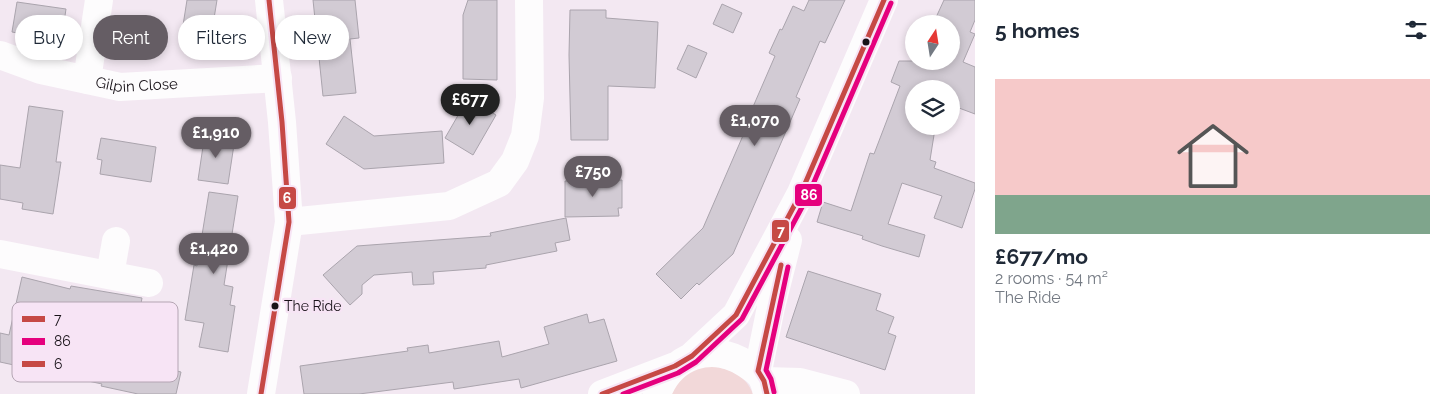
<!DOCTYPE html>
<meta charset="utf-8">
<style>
:root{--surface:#fff;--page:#f2f2f3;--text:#1f2937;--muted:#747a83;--line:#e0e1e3;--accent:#655d64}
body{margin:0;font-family:Raleway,sans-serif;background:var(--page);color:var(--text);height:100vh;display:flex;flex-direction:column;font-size:19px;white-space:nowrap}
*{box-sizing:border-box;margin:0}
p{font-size:16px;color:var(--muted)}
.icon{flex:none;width:28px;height:28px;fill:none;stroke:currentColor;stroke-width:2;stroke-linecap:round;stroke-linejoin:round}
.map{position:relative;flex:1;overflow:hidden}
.panel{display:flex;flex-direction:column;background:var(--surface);width:475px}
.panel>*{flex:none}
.top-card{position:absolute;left:15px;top:15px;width:475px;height:45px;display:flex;gap:10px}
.needle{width:32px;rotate:12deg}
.fabs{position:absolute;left:905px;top:15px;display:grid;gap:10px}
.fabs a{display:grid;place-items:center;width:55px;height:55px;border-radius:50%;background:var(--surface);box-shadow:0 2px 8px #0003;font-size:25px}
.price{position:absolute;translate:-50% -42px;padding:0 11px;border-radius:18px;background:var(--accent);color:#fff;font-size:16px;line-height:32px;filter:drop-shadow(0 1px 2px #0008)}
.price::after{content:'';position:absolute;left:50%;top:30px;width:15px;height:11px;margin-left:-8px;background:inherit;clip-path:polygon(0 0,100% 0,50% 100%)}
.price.current{background:#222;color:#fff}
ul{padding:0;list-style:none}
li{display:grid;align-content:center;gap:10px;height:265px;padding:0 20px}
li+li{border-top:1px solid var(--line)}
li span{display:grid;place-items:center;height:155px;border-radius:0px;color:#555}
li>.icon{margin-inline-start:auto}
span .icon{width:90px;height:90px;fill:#fffc;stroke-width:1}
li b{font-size:21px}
h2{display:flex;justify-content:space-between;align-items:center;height:60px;padding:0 20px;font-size:21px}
.chip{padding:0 18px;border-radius:22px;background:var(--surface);box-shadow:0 2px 8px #0003;font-size:18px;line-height:45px}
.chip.current{background:var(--accent);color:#fff}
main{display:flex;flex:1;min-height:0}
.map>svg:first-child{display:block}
</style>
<main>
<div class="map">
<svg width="975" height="394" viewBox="0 0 975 394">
<rect width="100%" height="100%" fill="#f3e8f2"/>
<!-- green -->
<path fill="#f2d8d9" d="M704,366c22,1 40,6 49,28h-84l13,-19z"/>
<!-- building -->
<path fill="#d2cbd4" stroke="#aaa4ad" d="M187,0h30l-7,43 -29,-5z
M313,0h42l4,38 -9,1 6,54 -33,3z
M468,0h29v80l-34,-1v-64z
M809,0h36l-20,43 -5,-2 -24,56 4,2 -67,155 -34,31 -2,-2 -16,16 -25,-25 47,-46 45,-104 -2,-1 29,-67 -6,-3 11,-24 2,1 11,-24 11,5z
M944,0h31v20l-5,12 5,2 -12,28 12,5v47l-24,-9v-16h-37v37h23l-3,9 -4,25 6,2 -2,6 41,15v6l-13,39 -28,-10 8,-22 -40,-13 -14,41 37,11 -6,22 -37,-11 -20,-7 1,-3 -46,-14 6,-20 28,9 19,-58 4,1 26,-68 -9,-4 8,-21h52v-37h-18z
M17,2l49,7 -5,34 -33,-5 1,-3 -17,-3z
M722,4l20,9 -9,20 -20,-9z
M570,10h36v8l52,4 -3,66 -47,-2v54h-37l-2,-85z
M688,45l19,8 -11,25 -19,-9z
M468,98l28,17 -23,40 -28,-17z
M29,106l34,5 -7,51h5l-8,52 -31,-5 1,-6 -23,-4v-34l20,3z
M344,116l30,20 68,-5 2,32 -80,6 -38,-25z
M205,133l30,5 -7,46 -30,-4z
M101,138l55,9 -5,35 -51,-8 2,-14 -5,-1z
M622,180v28h-4l1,8 -54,1v-36z
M209,192l29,4 -14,89 9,2 -3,18 5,1 -7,46 -29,-5 5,-24 -19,-3 9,-55 3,1z
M566,218l4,22 -15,3 2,8 -71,14v3l-53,4 1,12 -21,1 -1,-13 -38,3 -12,10v9l-12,11 -27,-30 34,-29 134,-10 -1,-3z
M808,271l73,23 -5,16 18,7 -6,16 8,3 -11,34 -99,-33z
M22,277l48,12 1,-3 71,12 -11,62 50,12 -5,22h-38l-37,-8 1,-2 -102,-22v-29l9,2z
M587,314l2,9 15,-4 13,42 -96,27 -2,-9 -65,10 -1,-7 -94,12h-55l-4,-28 108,-15 -1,-3 21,-3 1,8 70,-12 3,16 47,-13 -5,-17z"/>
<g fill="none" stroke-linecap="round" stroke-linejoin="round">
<!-- minor -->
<g stroke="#fdfcfd" stroke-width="28">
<path id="s1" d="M0,55l41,15 79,17 158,-9"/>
<path d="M87,80l12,-80"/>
<path d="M289,222l160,-16 50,-23 16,-22 10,-25 5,-38 -1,-98"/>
<path d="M0,254l149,29"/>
<path d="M110,275l6,-34"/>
<path d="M764,381l36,1 46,12"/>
<path d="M261,394l28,-172 -7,-100 -13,-122"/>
</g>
<!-- tertiary -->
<path stroke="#fdfcfd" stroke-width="28" d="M692,356l44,-41 65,-122 83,-193
M758,371l13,-64 17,-67
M602,394l73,-28
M657,394c14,-38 54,-53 89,-30 14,9 18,13 21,30"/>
<defs>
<path id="bus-1" d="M602,394l73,-28 17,-10 44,-41 65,-122 83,-193
M767,394l-3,-13 -6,-10 23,-106"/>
<path id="bus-2" d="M774,392l-3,-13 -5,-9 22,-103
M623,394l55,-21 18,-11 46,-43 66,-123 83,-193"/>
<path id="bus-3" d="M261,394l28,-172 -7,-100 -13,-122"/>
</defs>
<!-- bus-1 casing -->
<use href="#bus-1" stroke="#f7e4f5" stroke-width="9"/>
<!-- bus-2 casing -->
<use href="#bus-2" stroke="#f7e4f5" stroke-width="9"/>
<!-- bus-3 casing -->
<use href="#bus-3" stroke="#f7e4f5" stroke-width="9"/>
<!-- bus-1 -->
<use href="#bus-1" stroke="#c64945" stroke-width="5"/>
<!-- bus-2 -->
<use href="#bus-2" stroke="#e5007d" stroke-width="5"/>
<!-- bus-3 -->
<use href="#bus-3" stroke="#c64945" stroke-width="5"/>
</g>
<!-- markers -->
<g fill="#181218" stroke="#f7e4f5" stroke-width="2">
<circle cx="866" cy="42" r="4.5"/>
<circle cx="275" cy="306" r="4.5"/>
</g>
<g text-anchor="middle" stroke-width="4.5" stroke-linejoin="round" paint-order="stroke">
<!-- bus labels -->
<g font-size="14" fill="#181218" stroke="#f7e4f5" text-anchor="start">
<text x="284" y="311">The Ride</text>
</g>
<!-- street labels -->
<g font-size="15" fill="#181218" stroke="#f7e4f5">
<text dy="5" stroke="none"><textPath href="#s1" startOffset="141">Gilpin Close</textPath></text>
</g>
</g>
<!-- legend -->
<rect x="12" y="302" width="166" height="80" rx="8" fill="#f7e4f5" stroke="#b4a5b3" stroke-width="1"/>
<rect x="22" y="316" width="23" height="6" fill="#c64945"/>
<rect x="22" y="338" width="23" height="7" fill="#e5007d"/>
<rect x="22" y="361" width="23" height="6" fill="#c64945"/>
<g font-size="14" fill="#181218">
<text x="54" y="324">7</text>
<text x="54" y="346">86</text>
<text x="54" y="369">6</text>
</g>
<g stroke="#f7e4f5" stroke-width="2">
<rect x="794" y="183" width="29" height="24" rx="5" fill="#e5007d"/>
<rect x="278" y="186" width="19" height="24" rx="5" fill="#c64945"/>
<rect x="771" y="219" width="19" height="24" rx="5" fill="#c64945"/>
</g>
<g font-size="14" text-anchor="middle" font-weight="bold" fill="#fff">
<text x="809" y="200">86</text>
<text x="287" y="203">6</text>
<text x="781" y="236">7</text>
</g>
</svg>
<div class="fabs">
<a><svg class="needle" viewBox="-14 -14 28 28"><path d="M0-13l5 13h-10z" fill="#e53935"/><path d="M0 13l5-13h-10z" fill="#747a83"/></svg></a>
<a><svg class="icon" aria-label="layers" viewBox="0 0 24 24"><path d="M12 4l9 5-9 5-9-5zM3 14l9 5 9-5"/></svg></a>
</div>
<b class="price current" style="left:470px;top:126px">£677</b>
<b class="price" style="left:755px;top:147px">£1,070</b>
<b class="price" style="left:216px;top:159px">£1,910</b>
<b class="price" style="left:593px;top:198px">£750</b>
<b class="price" style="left:214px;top:275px">£1,420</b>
<div class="top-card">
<a class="chip">Buy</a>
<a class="chip current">Rent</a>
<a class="chip">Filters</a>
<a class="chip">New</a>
</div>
</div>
<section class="panel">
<h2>5 homes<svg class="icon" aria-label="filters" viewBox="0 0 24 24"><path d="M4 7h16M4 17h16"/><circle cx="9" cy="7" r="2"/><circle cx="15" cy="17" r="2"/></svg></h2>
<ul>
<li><span style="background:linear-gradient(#f6c9c9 75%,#7fa58c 0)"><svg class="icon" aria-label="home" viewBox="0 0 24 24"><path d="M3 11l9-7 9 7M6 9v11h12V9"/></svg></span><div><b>£677/mo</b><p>2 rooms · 54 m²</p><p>The Ride</p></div></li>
</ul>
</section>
</main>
